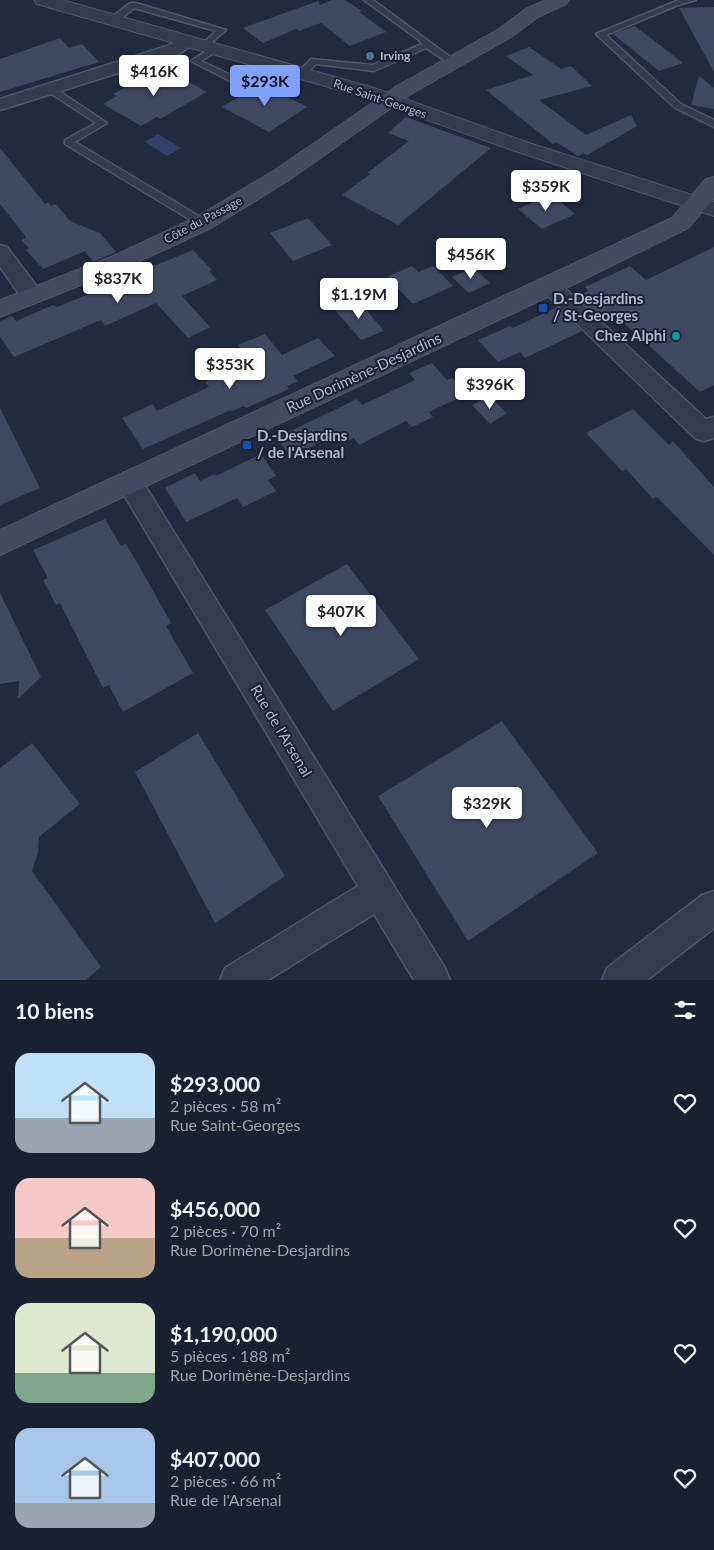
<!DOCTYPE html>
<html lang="fr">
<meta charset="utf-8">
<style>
:root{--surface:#19202f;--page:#222837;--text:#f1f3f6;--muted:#9fa3aa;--accent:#81a1ff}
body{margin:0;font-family:Lato,sans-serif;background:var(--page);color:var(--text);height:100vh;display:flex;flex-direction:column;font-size:19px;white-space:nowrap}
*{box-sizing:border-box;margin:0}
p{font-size:16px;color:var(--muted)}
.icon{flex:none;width:28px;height:28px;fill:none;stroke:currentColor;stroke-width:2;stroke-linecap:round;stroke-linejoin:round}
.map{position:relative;height:980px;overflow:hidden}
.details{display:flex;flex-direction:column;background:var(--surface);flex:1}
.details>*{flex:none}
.price{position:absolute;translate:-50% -42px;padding:0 11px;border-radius:5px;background:#fff;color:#222;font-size:16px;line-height:32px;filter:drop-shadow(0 1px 2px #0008)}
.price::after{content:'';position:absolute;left:50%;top:30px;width:15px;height:11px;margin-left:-8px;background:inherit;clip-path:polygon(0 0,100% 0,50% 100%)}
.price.selected{background:var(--accent);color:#111}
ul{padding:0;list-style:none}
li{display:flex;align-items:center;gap:15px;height:125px;padding:0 15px}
li span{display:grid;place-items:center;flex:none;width:140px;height:100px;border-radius:15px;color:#555}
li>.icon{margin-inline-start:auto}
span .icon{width:60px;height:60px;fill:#fffc;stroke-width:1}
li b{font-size:21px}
h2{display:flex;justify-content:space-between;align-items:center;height:60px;padding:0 15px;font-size:21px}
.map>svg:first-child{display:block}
</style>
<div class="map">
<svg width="714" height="980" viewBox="0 0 714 980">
<rect width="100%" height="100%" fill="#212a3f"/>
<!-- water -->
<path fill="#334267" d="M158,134l23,14 -14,8 -22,-14z"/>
<!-- building -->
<path fill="#3f4961" d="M332,0h13l17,11 -3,1 27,20 -36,14 -29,-23 -22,8 -3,-2 -33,14 -20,-15 75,-27 2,4z
M714,7v65l-35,-64z
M635,26l48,37 -24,8 -46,-37z
M60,38l9,10 13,-4 17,18 -99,30v-33z
M529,47l32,22 10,-3 21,20 -53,14 47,35 45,-20 6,11 -50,29 -4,-2 -5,3 -22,-14 -3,2 -4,-3 -63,-51 47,-15 -27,-19z
M166,69l41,23 -47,27 -3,-2 -16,9 -38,-22 14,-8 -4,-2 36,-19 4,2z
M699,76l15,12v21l-23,-4z
M261,83l46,24 -38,25 -47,-25z
M406,117l85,31 -93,77 -56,-30 28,-21 -3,-1 42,-32 -21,-8z
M0,148l45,56 3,-2 3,4 5,-2 14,17 30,12 16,19 -23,10 -8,-11 -42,18 -17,-19 3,-2 -8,-8 5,-3 -26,-33z
M551,194l24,20 -33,15 -24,-20z
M308,218l24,27 -39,16 -23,-28z
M714,247v138l-14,7 -85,-77 -12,6 -26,-24 11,-6 -3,-4 45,-21 16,14z
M193,250l19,20 -3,1 8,9 -35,16 28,31 -22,11 -32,-35 -51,23 -4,-6 -87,37 -14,-20v-16l12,-5 4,5 37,-16 4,2 54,-22 -6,-7 24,-10 5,6z
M412,266l6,6 15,-6 20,20 -40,18 -26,-27z
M473,267l17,16 -21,10 -17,-16z
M355,300l13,12 16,19 -23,9 -27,-31z
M557,307l25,24 -57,27 -5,-6 -22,10 -20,-22 32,-14 3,2z
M265,334l17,21 36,-17 17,18 -42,20 5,5 -11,5 2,3 -43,19 -2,-2 -12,5 -1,-1 -88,39 -21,-31 31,-14 4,7 52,-24 -4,-5 45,-22 -12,-15z
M432,363l15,17 5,-2 15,16 -38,18 4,5 -21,10 -6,-6 -47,24 -5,-7 -4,2 -8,-9 -51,26 -15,-19 81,-39 5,6 53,-25 -6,-7z
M489,396l18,17 -17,11 -18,-19z
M0,408l40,80 -40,17z
M633,409l36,36 4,-4 41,46v68l-57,-58 -4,2 -27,-30 -4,2 -36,-38z
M261,454l15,22 -8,4 8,11 -33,16 -6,-9 -51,24 -21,-34 30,-15 5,8 15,-7 1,2z
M105,519l16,27 5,-2 16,27 29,52 -5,3 27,47 -70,39 -14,-27 -6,3 -43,-85 -4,2 -13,-25 5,-2 -15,-28z
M347,564l72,95 -86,52 -68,-101z
M0,593l41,84 -23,22 1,-18 -19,3z
M502,721l96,132 -130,88 -90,-145z
M198,733l87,143 -70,47 -80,-151z
M32,743l48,61 -41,33 -1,16 -6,18 69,96 -15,13h-86v-212z"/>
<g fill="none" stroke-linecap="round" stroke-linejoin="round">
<defs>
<path id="service" d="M364,0h9l84,62 -7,2 -24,-16 -52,23 -58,-7 -11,11h-6v-4l12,-12 62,6 49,-21 -3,-4z
M679,0h17l-18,5 -72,30 75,69 33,16v7l-39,-19 -79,-74z
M130,3h6l90,27 -22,19 -4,-3 16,-15 -82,-23 -17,14h-6v-4z
M214,46l4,3 -1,2 -16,10 34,16 28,-16 7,2 -32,19h-6l-41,-21z
M47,87h6l54,36 -32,19 132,79v4h-8l-134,-81v-4l31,-17 -49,-32z"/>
<path id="minor" d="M188,37l6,1 2,4 -17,12 -179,56v-11l167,-53z
M0,245l7,2 33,44 3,5 -3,5 -8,2 -8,-2 -24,-34z
M550,279l7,2 149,138 8,-2v21l-10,3 -8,-2 -153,-148 -4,-5 4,-5z
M130,473l9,3 306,492 5,12h-36l-40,-66 -106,66h-48l5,-12 133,-82 -237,-396 -3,-7 3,-7z
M714,891v37l-67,52h-45l5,-12 95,-73z"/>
<path id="tertiary" d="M34,0h28l312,88 155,55 185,59v14l-199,-65 -155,-55 -323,-92z"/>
<path id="secondary" d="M546,0h23l-3,4 -28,13 -27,20 -100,57 -122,86 -78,48 -84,39 -127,50v-17l111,-43 84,-39 80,-48 122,-84 102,-57 27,-20z
M714,177v21l-26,30 -130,64 -558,263v-25l672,-312 34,-39z"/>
</defs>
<!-- service casing -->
<use href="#service" stroke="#505769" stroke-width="3"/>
<!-- minor casing -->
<use href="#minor" stroke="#505769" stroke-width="3"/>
<!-- tertiary casing -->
<use href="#tertiary" stroke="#505769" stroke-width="2"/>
<!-- secondary casing -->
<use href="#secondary" stroke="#505769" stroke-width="2"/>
<!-- service -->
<use href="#service" fill="#353c4e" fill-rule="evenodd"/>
<!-- minor -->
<use href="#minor" fill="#353c4e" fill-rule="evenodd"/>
<!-- tertiary -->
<use href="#tertiary" fill="#353c4e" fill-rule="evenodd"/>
<!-- secondary -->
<use href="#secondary" fill="#434a62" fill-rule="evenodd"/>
</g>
<!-- markers -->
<circle fill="#5c6f8a" stroke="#1a2133" stroke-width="2" cx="370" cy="56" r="5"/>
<g fill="#1a4fb4" stroke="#1a2133" stroke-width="2">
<rect x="538" y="303" width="10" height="10" rx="2.5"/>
<rect x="242" y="440" width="10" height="10" rx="2.5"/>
</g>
<circle fill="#0f9aa8" stroke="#1a2133" stroke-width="2" cx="676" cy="336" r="5"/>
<g text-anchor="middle" stroke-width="4" stroke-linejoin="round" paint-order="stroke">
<!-- far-poi labels -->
<g font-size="12" font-weight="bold" fill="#b1b7ca" stroke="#1a2133" text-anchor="start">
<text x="380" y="60">Irving</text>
</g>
<!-- far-street labels -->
<g font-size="12" fill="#b1b7ca" stroke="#1a2133">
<text transform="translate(380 99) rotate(19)" y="4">Rue Saint-Georges</text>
<text transform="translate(203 220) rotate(-28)" y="4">Côte du Passage</text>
</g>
<!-- poi labels -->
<g font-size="15" font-weight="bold" fill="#b1b7ca" stroke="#1a2133" text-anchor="start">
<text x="553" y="304">D.-Desjardins<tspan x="553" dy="17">/ St-Georges</tspan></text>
<text x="666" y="341" text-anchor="end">Chez Alphi</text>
<text x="257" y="441">D.-Desjardins<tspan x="257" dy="17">/ de l'Arsenal</tspan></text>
</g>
<!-- street labels -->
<g font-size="15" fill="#b1b7ca" stroke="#1a2133">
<text transform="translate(364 373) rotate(-25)" y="5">Rue Dorimène-Desjardins</text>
<text transform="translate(281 731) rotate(59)" y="5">Rue de l'Arsenal</text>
</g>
</g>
</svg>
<b class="price" style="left:154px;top:97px">$416K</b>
<b class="price selected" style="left:265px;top:107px">$293K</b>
<b class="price" style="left:546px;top:212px">$359K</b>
<b class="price" style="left:471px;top:280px">$456K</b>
<b class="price" style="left:118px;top:304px">$837K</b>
<b class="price" style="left:359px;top:320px">$1.19M</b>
<b class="price" style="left:230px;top:390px">$353K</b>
<b class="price" style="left:490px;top:410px">$396K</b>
<b class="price" style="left:341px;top:637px">$407K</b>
<b class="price" style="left:487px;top:829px">$329K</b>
</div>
<section class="details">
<h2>10 biens<svg class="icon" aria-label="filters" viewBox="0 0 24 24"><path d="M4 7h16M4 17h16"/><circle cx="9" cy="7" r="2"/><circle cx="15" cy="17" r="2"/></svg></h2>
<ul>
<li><span style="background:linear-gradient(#bfe0f5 65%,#9aa5b1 0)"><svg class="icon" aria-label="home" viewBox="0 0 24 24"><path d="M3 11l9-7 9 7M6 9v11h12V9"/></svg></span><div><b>$293,000</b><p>2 pièces · 58 m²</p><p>Rue Saint-Georges</p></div><svg class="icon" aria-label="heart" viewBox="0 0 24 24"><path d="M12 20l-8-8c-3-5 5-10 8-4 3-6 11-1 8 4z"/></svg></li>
<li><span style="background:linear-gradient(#f6c9c9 60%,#b9a48a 0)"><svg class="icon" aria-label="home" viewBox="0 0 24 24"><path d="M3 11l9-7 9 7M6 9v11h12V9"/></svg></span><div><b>$456,000</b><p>2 pièces · 70 m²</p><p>Rue Dorimène-Desjardins</p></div><svg class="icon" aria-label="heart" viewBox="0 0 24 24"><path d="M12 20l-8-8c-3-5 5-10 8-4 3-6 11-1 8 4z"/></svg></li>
<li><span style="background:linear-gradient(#dfe7d0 70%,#7fa58c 0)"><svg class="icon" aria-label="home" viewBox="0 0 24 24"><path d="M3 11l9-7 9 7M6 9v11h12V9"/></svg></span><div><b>$1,190,000</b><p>5 pièces · 188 m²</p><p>Rue Dorimène-Desjardins</p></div><svg class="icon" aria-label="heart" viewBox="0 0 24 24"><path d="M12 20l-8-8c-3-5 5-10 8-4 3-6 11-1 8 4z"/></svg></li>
<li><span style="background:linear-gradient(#a9c7e8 75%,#9aa5b1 0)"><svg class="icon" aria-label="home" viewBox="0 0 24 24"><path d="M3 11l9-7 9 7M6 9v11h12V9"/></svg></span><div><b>$407,000</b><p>2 pièces · 66 m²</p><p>Rue de l'Arsenal</p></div><svg class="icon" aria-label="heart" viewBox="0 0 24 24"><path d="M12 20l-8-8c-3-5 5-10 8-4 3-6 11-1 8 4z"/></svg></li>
</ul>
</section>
